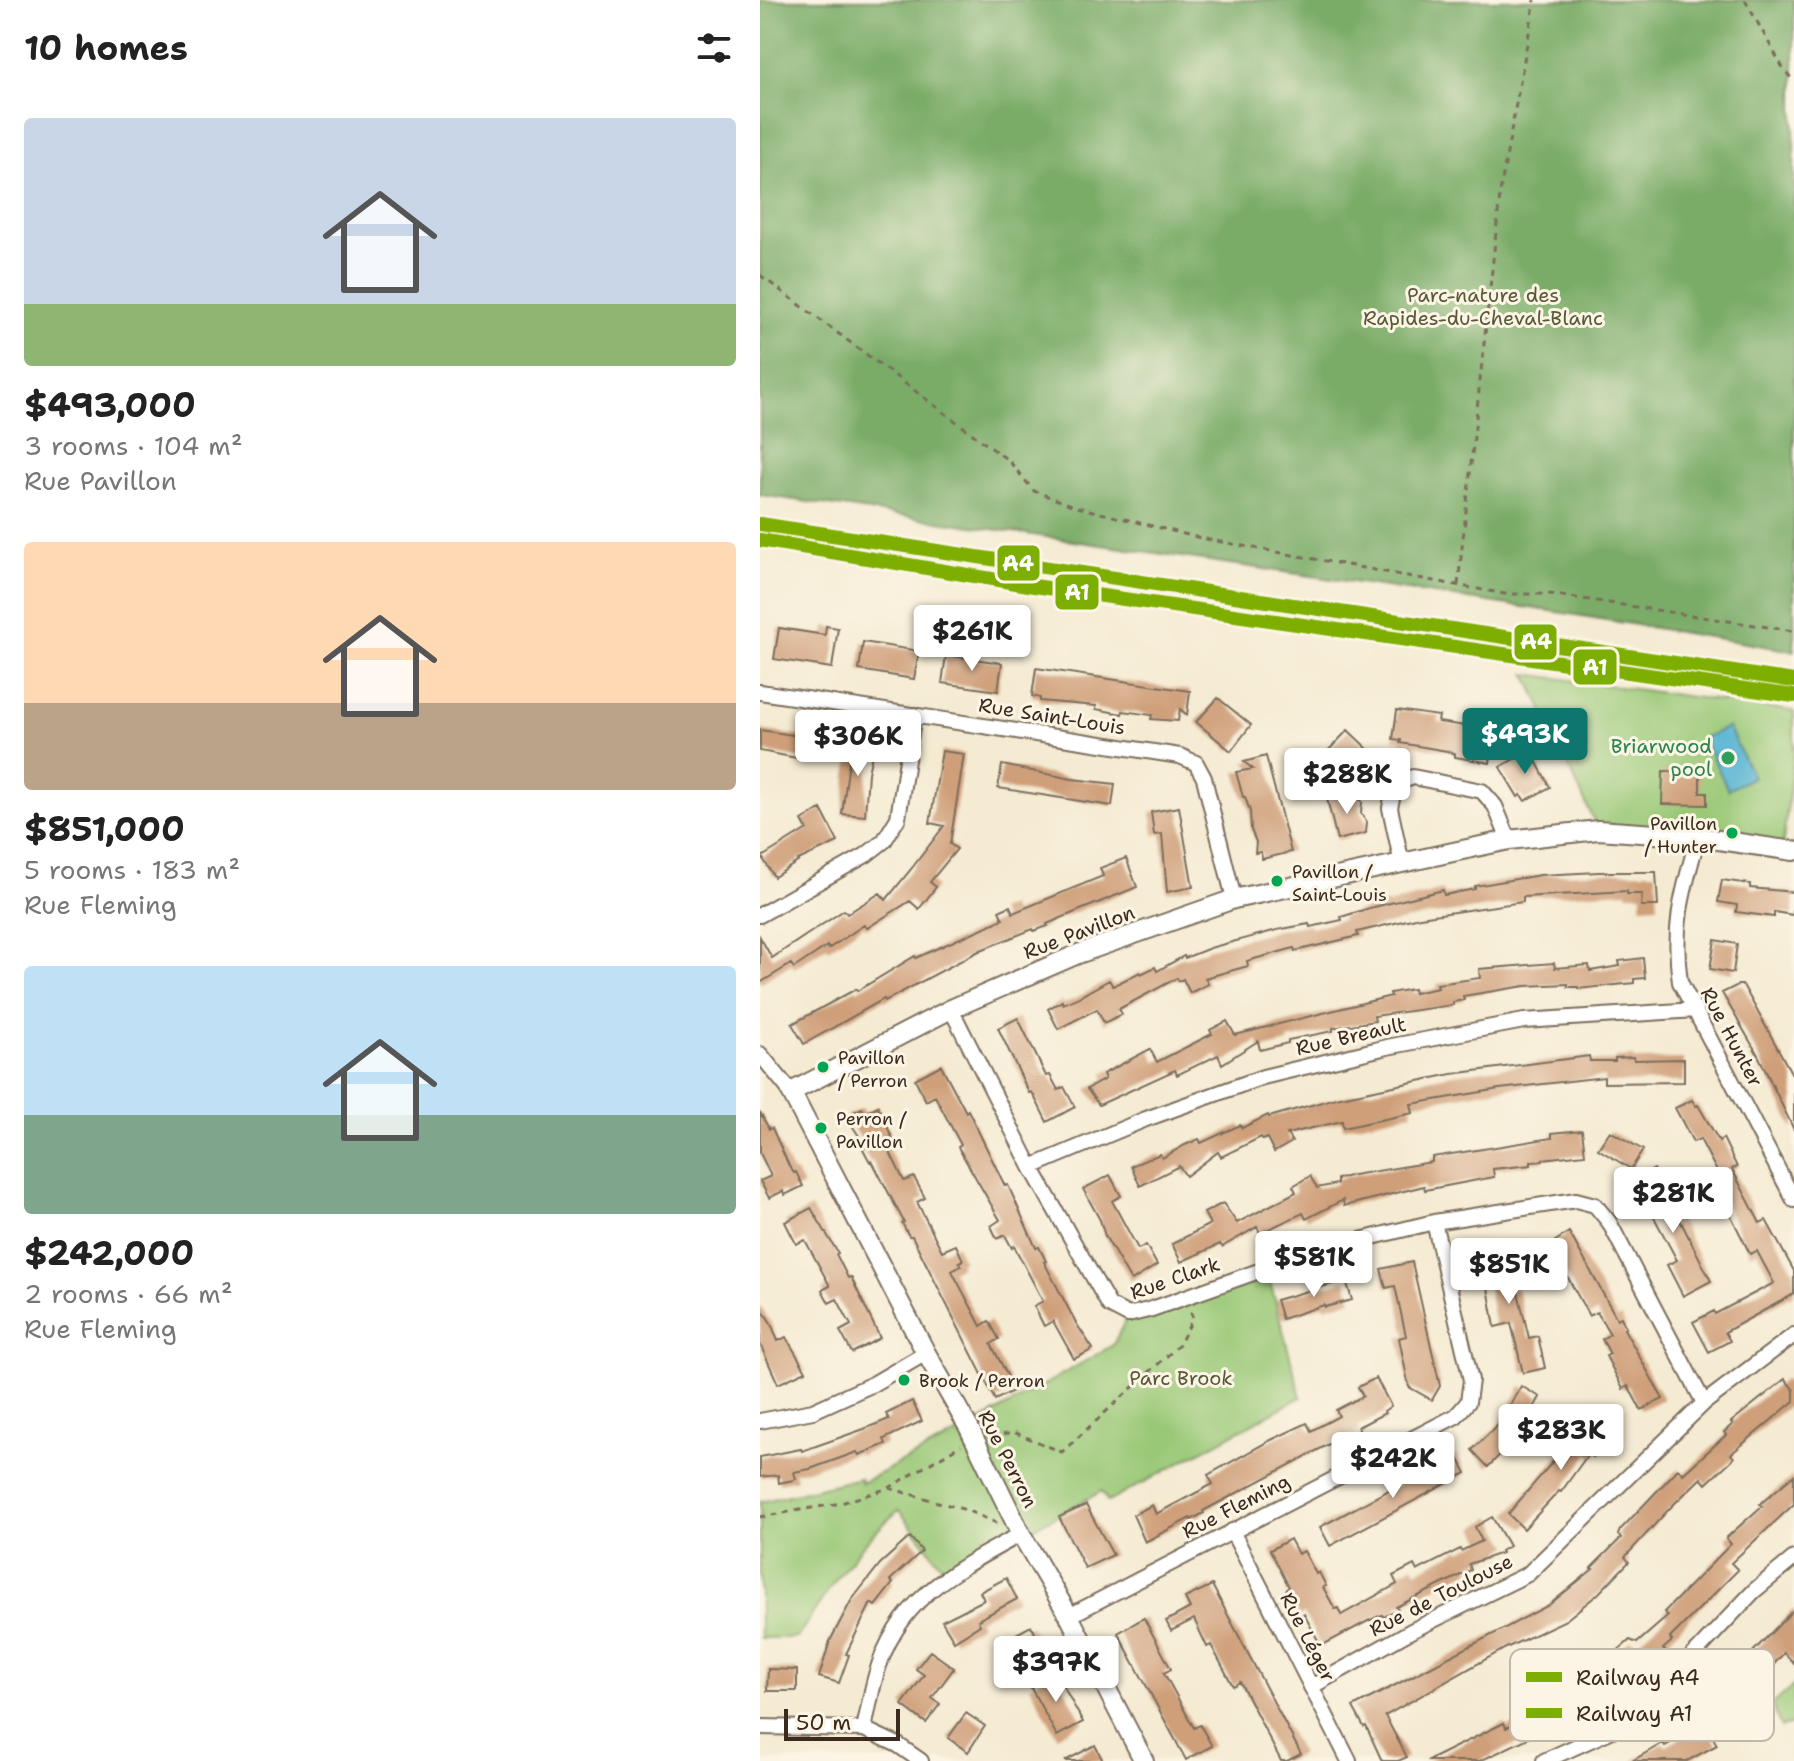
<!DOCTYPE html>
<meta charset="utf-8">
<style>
:root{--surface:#fff;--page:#f6f6f6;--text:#222;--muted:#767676;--accent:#0f766e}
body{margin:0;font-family:"Shantell Sans",sans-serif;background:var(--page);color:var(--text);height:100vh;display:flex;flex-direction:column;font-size:30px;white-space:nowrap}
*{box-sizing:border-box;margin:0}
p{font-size:26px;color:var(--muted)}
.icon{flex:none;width:44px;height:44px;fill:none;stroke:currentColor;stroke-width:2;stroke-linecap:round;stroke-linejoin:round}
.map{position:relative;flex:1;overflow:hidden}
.details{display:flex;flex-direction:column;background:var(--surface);width:760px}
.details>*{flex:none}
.scale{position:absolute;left:24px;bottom:20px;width:116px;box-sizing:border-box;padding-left:8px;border:4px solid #3b2a1e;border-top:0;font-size:22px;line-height:28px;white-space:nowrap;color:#3b2a1e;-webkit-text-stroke:6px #fcf5e5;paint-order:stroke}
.price{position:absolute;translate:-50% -68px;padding:0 18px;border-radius:8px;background:#fff;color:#222;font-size:26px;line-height:52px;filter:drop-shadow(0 2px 4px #0008)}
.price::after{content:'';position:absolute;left:50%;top:48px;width:24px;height:18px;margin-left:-12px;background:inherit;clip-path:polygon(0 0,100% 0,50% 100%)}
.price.active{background:var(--accent);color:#fff}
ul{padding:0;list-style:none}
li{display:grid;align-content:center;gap:16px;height:424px;padding:0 24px}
li span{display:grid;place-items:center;height:248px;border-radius:8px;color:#555}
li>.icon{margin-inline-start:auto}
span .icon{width:144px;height:144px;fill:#fffc;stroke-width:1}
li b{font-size:34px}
h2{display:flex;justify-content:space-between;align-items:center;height:96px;padding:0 24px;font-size:34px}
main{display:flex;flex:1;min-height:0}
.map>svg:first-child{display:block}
</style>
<main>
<section class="details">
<h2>10 homes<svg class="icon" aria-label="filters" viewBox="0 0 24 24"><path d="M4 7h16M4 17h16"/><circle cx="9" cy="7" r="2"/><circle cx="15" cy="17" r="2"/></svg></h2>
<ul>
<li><span style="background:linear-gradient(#c9d6e8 75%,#8fb573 0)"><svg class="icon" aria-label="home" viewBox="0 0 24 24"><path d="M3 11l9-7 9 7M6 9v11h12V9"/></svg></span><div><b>$493,000</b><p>3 rooms · 104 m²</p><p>Rue Pavillon</p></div></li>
<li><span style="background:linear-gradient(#ffd9b3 65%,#b9a48a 0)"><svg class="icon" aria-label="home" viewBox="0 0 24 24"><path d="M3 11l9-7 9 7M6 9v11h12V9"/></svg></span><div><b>$851,000</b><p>5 rooms · 183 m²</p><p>Rue Fleming</p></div></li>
<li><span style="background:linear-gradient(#bfe0f5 60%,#7fa58c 0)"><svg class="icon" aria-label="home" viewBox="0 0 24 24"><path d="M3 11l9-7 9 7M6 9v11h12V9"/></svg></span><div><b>$242,000</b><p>2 rooms · 66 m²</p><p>Rue Fleming</p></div></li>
</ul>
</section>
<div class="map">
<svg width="1034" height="1761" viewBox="0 0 1034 1761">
<rect width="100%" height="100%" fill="#fcf5e5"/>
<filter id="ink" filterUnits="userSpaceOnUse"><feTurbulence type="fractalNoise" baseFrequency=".0125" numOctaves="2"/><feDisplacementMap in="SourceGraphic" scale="16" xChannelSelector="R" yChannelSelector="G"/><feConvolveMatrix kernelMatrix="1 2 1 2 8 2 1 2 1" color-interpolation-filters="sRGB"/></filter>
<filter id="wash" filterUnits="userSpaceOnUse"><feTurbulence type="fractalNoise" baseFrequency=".006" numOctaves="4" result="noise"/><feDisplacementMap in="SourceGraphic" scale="32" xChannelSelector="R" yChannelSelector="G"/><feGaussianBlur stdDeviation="1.8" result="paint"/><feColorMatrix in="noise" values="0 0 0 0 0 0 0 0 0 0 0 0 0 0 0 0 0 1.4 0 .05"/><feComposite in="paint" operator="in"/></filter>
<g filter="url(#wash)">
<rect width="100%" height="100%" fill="#f5ebd3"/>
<!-- green -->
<path fill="#99c876" stroke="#6a794a" stroke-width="2" d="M766,674l268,37v45l-12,94 -184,-20z
M506,1267l35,130 -193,105 -6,-11 -154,83 -49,-64c-43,36 -72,81 -102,128h-37v-136l100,-24 1,5 108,-55 144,-83 15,-30z
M1034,1685v39l-13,3 -9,-22z"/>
<!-- forest -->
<path fill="#7aac67" stroke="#5a6b42" stroke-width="2" d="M0,0h1034v651l-230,-38 -804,-118z"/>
<!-- water -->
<path fill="#54b4d3" stroke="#486f78" stroke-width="2" d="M968,727l25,50 -25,13 -25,-52z"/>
<g id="blocks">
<!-- building -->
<path fill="#cf9f79" d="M66,626l12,2 -6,40 -58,-9 5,-31 46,7z
M103,642l56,9 -5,28 -55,-9z
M186,655l56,8 -4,28 -56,-8z
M276,668l154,23 -3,24 -7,-6 -2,12 -27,-2 1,-4 -29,-4 -1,3 -26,-5v-3l-56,-5v-3l-8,-2z
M458,698l33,27 -20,26 -35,-29z
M637,710l42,6 -1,6 56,8 -4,33 -35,-6v-3l-8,-3 -47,-8 1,-3 -8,-1z
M0,730l46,7 -4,22 -42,-8z
M588,730l24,23 -25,25 -23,-23z
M92,739l23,3 -7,31 -3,43 -23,-2z
M770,750l20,37 -25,14 -4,-6 -3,2 -18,-30z
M182,751l22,3 -14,90 7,5 -27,33 6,5 -17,22 -9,-8 -43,27 -3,-3 -36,24 -1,-3 -33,22 -3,-4 -31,19v-46l12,21 72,-48 3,4 33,-21 6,7 26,-32 32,-42 -14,-3z
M506,756l25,96 -29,7 -1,-7 -6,1 1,-11 -5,-12 -1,-19 -5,-14h-2l-7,-25 17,-3 -9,-7z
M242,765l70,14 43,5 -3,22 -114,-18z
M903,771l37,1v21h7v12l-45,-1z
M595,792l7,10 -1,11 6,9 -1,11 -29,7 -10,-41z
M419,807l14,80 -26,5 -5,-58 -8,1 -3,-23z
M61,809l17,33 -40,18 1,1 -25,16 -12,-20 45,-28 -5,-9z
M366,858l11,29 -64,26 -26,11 1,2 -14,5 -1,-2 -52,21 -96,51 -1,-2 -80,45 -12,-20 64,-35 1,2 58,-35 1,2 87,-39 -4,-8 11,-5 3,7 90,-37 -3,-8z
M839,872h57l2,34h-17l1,-12h-15v-3l-104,6v5l-103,15 -63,15 1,4 -63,15 -1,-3 -47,13 1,5 -43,12 3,6 -18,9 -7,-14 -4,2 -2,-3 -58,31 3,5 -18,9 -7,-14 -39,20 -10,-20 14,-8 1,3 14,-6 32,-18 4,6 27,-14 1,2 14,-7 2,4 27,-15 1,2 25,-10 67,-18 32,-6 1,3 32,-7 -1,-3 29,-9 73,-18 1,5 31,-6v-3l65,-11z
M962,880l28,4v4l44,4 -1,23 -19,-3v5l-38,-5 1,-7 -19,-3z
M955,940l22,4 -4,29 -23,-4z
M883,958l2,20 -11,1v4l-56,6v-2h-10v-3l-43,2 -62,10 1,4 -11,2v3l-79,11 1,5 -42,7v3l-45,9v3l-28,7 -2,-9 -36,23 -4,-9 -41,20 -2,-5 -76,35 -12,-16 18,-10 -2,-5 47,-25 7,13 55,-28 -2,-4 17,-9 8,14 156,-39 -1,-3 23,-4 1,4 24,-5 -1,-4 43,-6 -1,-9 75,-6 1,5 34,-3 1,6 30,-5 -1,-5z
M978,985h5l51,93v52l-36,-75 -36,-62z
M258,1018l28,58 4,-1 8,15 6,-3 11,20 -28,15 -15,-30 -3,1 -31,-65z
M829,1056l1,5h25v-3l18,-1 1,3 50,-1v23l-80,1v-6l-105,12 -88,15 2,9 -70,15 -1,-7 -55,13 5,8 -18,10 -7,-14 -4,2 -2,-3 -40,20 -3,-5 -32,24 -7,-10 -39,20 -9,-20 29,-12 2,4 23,-13 14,-6 2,4 39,-18 2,3 26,-13 1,2 67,-19 116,-24z
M181,1065l25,47 2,-2 37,76 3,-1 28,63 3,-1 7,14 -2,1 32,61 17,26 -9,5 -10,5 -21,-38 -9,5 -10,-20 9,-5 -29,-55 -2,2 -7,-13 -8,4 -6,-13 9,-6 -42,-73 3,-2 -26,-49 -9,5 -11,-22z
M932,1100l4,6 2,-1 21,36 4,-3 14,29 -5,2 28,54 6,-3 28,51v23l-69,38 5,9 -21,11 -16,-30 21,-11 1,3 59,-31 -17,-32 -7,3 -33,-66 7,-3 -24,-46 -7,3 -18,-34z
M118,1106l18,40 -7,4 15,31 10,-4 11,21 -8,4 25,49 14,-6 7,15 -4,2 2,4 -9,5 29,55 8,-5 10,18 -8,5 24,46 -20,10 -83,-164h-3l-7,-13 2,-1 -32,-61 -2,1 -7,-13 3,-2 -20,-31 16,-8 3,5z
M0,1112l9,17 3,-1 17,38 5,7 2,-1 7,14 -18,9 -2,-4 -14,7 -9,-17 11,-5 -11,-23z
M822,1130l3,24 -42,5v2l-12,1v3l-38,4 1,8 -69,13 -1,-4 -80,20 -1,-6 -37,19 -3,-6 -43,20 -3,-6 -35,20 -2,-3 -39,18 -9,-18 38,-20 -6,-11 19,-10 14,20 59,-31 -3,-6 17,-10 7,12 20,-4v-5l16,-4 79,-13v-5l120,-19v-5z
M850,1131l33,19 -12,19 -33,-20z
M894,1169l57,112 -28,15 -16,-31 10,-5 -43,-80z
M350,1175l11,21 -9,5 26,48 8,-4 11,20 -26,16 -26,-45 -5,-16 -17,-31z
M51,1208l27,45 -2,1 12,24 3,-1 29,61 -28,15 -12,-22 11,-6 -14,-26 -8,4 -7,-13 8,-4 -25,-46 -9,4 -11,-22z
M809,1232l48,87 4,-2 5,11 -2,1 39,70 -22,11 -13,-24 -5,3 -17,-33 4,-2 -8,-15 8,-5 -13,-22 -8,4 -33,-60 -2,1 -6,-11z
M742,1242l10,48 5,-2 12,50 9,-2 7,32 -22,5 -12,-50 -16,4 -10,-56 -4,1 -3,-13 4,-2 -2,-10z
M652,1262l28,124 -8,14 -23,-13 -10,-49 7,-2 -11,-50 -9,2 -5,-19z
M586,1280l6,20 -27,7 -1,-2 -42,14 -6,-19z
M0,1306l11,17 7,18 8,-4 20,34 -28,13 -18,-40z
M616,1378l15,28 -7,5 1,2 -27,14 2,4 -29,12 -128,68 1,2 -13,7 -1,-2 -45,24 -12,-27 19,-10 4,9 57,-30 -5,-9 61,-34 38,-18 4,8 28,-15 -3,-6 27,-14 -5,-9z
M1025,1379l9,11v11l-63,53 3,4 -28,26 -5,-6 -30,29 -46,50 4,5 -31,32 -32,26 -60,28 -121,68 22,41 -9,4h-16l-16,-35 -2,1 -11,-20 196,-102 44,-36 -2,-1 30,-30 -3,-3 2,-5 58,-61 5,5 43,-39 -2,-3 9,-8 -2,-2z
M761,1386l19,11 -22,39 -30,31 -16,-17 28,-27z
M152,1401l10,20 -38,18 2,5 -27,11 -2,-3 -47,17 -16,3 2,7 -3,1 -14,3 -1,-8 -18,2v-20l41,-8 1,2 62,-22 25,-10 -3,-5z
M840,1416l17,16 -24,25 -4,-4 -28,39 -2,-1 -35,38 -16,-15 53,-62 3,2z
M696,1454l10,19 -136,73 -10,-19z
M1034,1475v29l-63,59 7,7 -68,68 2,3 -9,8 2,2 -45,37 -2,-2 -20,17 -32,17 -86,41h-53l77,-38 2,5 48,-26 -2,-5 27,-18 5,8 33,-29 -3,-4 16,-14 7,3 31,-27 -4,-4 67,-68 -5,-6 36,-32 -2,-2z
M326,1505l27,50 -28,13 -26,-51z
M732,1517l17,29 -8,5 1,2 -33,11 2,6 -75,37 2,3 -14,7 -2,-2 -14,6 -47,25 -17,-32 -4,2 -14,-26 3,-3 -19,-37 20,-11 8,15 6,-3 12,23 3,-2 7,14 -3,1 12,22 3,-1 3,7 56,-31 -4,-8 21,-11 3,6 43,-22 1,2 21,-10 -7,-14z
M150,1537l12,14 -32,29 3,3 -18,23 -4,-3 -25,51 3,1 -10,28 -20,-6 11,-36 21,-40 29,-37z
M246,1578l11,21 -39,21 2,5 -26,16 -12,-20 42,-21 -4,-8z
M452,1585l89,169 -14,7h-6l-41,-79 -7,4 -22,-41 -4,2 -13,-28 -23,12 -5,-10 24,-13 -5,-10z
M1034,1609v54l-10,-10 -28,31 -16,-15 8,-12z
M384,1618l27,51 -7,4 30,55 6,-3 12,21 -26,14 -68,-127z
M271,1626l12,21 -29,14 -11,-20z
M170,1651l24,17 -22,30 8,6 -14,19 -24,-18 22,-30 -8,-6z
M8,1669l29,1v21h-30z
M295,1671l28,51 -26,14 -27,-50z
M206,1713l19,13 -17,26 -20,-14z
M946,1724l11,21 -30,16h-55l31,-18 2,3z
M335,1745l8,16h-38z"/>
</g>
</g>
<g filter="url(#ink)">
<use href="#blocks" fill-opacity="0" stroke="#7c6e5d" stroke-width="2"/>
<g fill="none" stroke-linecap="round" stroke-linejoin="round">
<defs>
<path id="minor" d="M0,692l420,64 16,7 8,15 30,121
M938,837c-15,54 -26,88 -18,145l114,218
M642,864l-12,-56 5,-24 18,-7 69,14 13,15 14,34
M0,915l106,-60 18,-14 14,-23 16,-103
M191,1009l80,158 78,138 19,10 24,-6 163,-58 119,-29 142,-22 19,5 14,17 95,181
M0,1054l31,38
M271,1167l115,-48 117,-42 124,-30 137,-26 172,-11
M0,1421l53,-10 60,-27 53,-31
M472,1531l117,230
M309,1616l387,-200 12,-14 3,-22 -37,-158
M551,1687l100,-56 117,-57 176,-171 90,-68
M0,1727l104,2 34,16 23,16
M104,1729c4,-18 7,-37 12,-54 22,-78 80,-105 145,-141
M784,1761l86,-39 124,-131 40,-33"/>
<path id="tertiary" d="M384,1761l-75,-145 -48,-82 -52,-106 -43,-75 -135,-261 160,-83 127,-55 156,-55 275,-59 89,-10 100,7 96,14"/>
</defs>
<!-- minor casing -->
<use href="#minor" stroke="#7c6e5d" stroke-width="18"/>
<!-- tertiary casing -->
<use href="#tertiary" stroke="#7c6e5d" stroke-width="22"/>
<!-- path -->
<path stroke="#7c6e5d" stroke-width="3" stroke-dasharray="6 6" stroke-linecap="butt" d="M985,0l38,68 11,14
M0,275l249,186 25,30 43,16 123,31 305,56h45l244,37
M698,585l43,-399 34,-186
M231,1436l25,-3 46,19 117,-107 14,-27 -3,-7
M129,1488l77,22 33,14
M0,1517l81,-14 48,-15 72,-43"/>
<!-- minor -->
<use href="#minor" stroke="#fff" stroke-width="14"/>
<!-- tertiary -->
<use href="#tertiary" stroke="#fff" stroke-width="18"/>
<defs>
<path id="rail-1" d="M0,524l1034,157"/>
<path id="rail-2" d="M0,540l274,46 760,110"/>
</defs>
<!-- rail-1 casing -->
<use href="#rail-1" stroke="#fcf5e5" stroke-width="20"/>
<!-- rail-2 casing -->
<use href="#rail-2" stroke="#fcf5e5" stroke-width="20"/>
<!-- rail-1 -->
<use href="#rail-1" stroke="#7dae03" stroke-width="14"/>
<!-- rail-2 -->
<use href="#rail-2" stroke="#7dae03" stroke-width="14"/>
</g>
</g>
<!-- markers -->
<circle fill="#2e9e5b" stroke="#fcf5e5" stroke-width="3" cx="968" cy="758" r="8"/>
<g fill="#00a651" stroke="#fcf5e5" stroke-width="3">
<circle cx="972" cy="833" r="7"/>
<circle cx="517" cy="881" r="7"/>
<circle cx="63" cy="1067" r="7"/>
<circle cx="61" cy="1128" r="7"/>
<circle cx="144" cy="1380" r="7"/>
</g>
<g text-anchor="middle" stroke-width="6" stroke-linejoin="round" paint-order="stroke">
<!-- bus labels -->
<g font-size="18" fill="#3b2a1e" stroke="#fcf5e5" text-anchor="start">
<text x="957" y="830" text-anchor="end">Pavillon<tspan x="957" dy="23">/ Hunter</tspan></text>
<text x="532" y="878">Pavillon /<tspan x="532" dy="23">Saint-Louis</tspan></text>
<text x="78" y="1064">Pavillon<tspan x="78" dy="23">/ Perron</tspan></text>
<text x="76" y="1125">Perron /<tspan x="76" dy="23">Pavillon</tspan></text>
<text x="159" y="1387">Brook / Perron</text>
</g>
<!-- park labels -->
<g font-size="20" fill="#575938" stroke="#fcf5e5">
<text x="723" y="302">Parc-nature des<tspan x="723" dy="23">Rapides-du-Cheval-Blanc</tspan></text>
<text x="421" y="1385">Parc Brook</text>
</g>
<!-- street labels -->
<g font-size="20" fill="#3b2a1e" stroke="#fcf5e5">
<text transform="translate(292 716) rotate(9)" y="7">Rue Saint-Louis</text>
<text transform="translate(319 932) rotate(-21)" y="7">Rue Pavillon</text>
<text transform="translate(591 1036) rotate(-13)" y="7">Rue Breault</text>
<text transform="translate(972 1037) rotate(62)" y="7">Rue Hunter</text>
<text transform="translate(415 1278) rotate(-19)" y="7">Rue Clark</text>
<text transform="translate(248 1459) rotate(63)" y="7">Rue Perron</text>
<text transform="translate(476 1506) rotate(-27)" y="7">Rue Fleming</text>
<text transform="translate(681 1595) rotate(-27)" y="7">Rue de Toulouse</text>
<text transform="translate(548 1637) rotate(63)" y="7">Rue Léger</text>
</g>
<!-- leisure labels -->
<g font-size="20" fill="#27864d" stroke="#fcf5e5" text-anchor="end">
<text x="952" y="753">Briarwood<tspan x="952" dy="23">pool</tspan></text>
</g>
</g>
<!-- legend -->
<rect x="750" y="1649" width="264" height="92" rx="12" fill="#fcf5e5" stroke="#c2b8a9" stroke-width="2"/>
<rect x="766" y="1672" width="36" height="10" fill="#7dae03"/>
<rect x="766" y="1708" width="36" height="10" fill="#7dae03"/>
<g font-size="22" fill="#3b2a1e">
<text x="816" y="1685">Railway A4</text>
<text x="816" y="1721">Railway A1</text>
</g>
<g stroke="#fcf5e5" stroke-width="3">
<rect x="236" y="544" width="45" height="38" rx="8" fill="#7dae03"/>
<rect x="294" y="573" width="46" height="38" rx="8" fill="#7dae03"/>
<rect x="753" y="623" width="45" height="38" rx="8" fill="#7dae03"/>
<rect x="812" y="648" width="46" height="38" rx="8" fill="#7dae03"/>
</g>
<g font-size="22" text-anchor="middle" font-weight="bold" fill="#fff">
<text x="258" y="571">A4</text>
<text x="317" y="600">A1</text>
<text x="776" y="649">A4</text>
<text x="835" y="675">A1</text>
</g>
</svg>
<div class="scale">50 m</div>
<b class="price" style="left:212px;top:673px">$261K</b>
<b class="price active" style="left:765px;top:776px">$493K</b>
<b class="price" style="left:98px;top:778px">$306K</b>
<b class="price" style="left:587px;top:816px">$288K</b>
<b class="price" style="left:913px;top:1235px">$281K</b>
<b class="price" style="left:554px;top:1299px">$581K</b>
<b class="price" style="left:749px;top:1306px">$851K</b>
<b class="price" style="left:801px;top:1472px">$283K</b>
<b class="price" style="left:633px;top:1500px">$242K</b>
<b class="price" style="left:296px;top:1704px">$397K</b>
</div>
</main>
